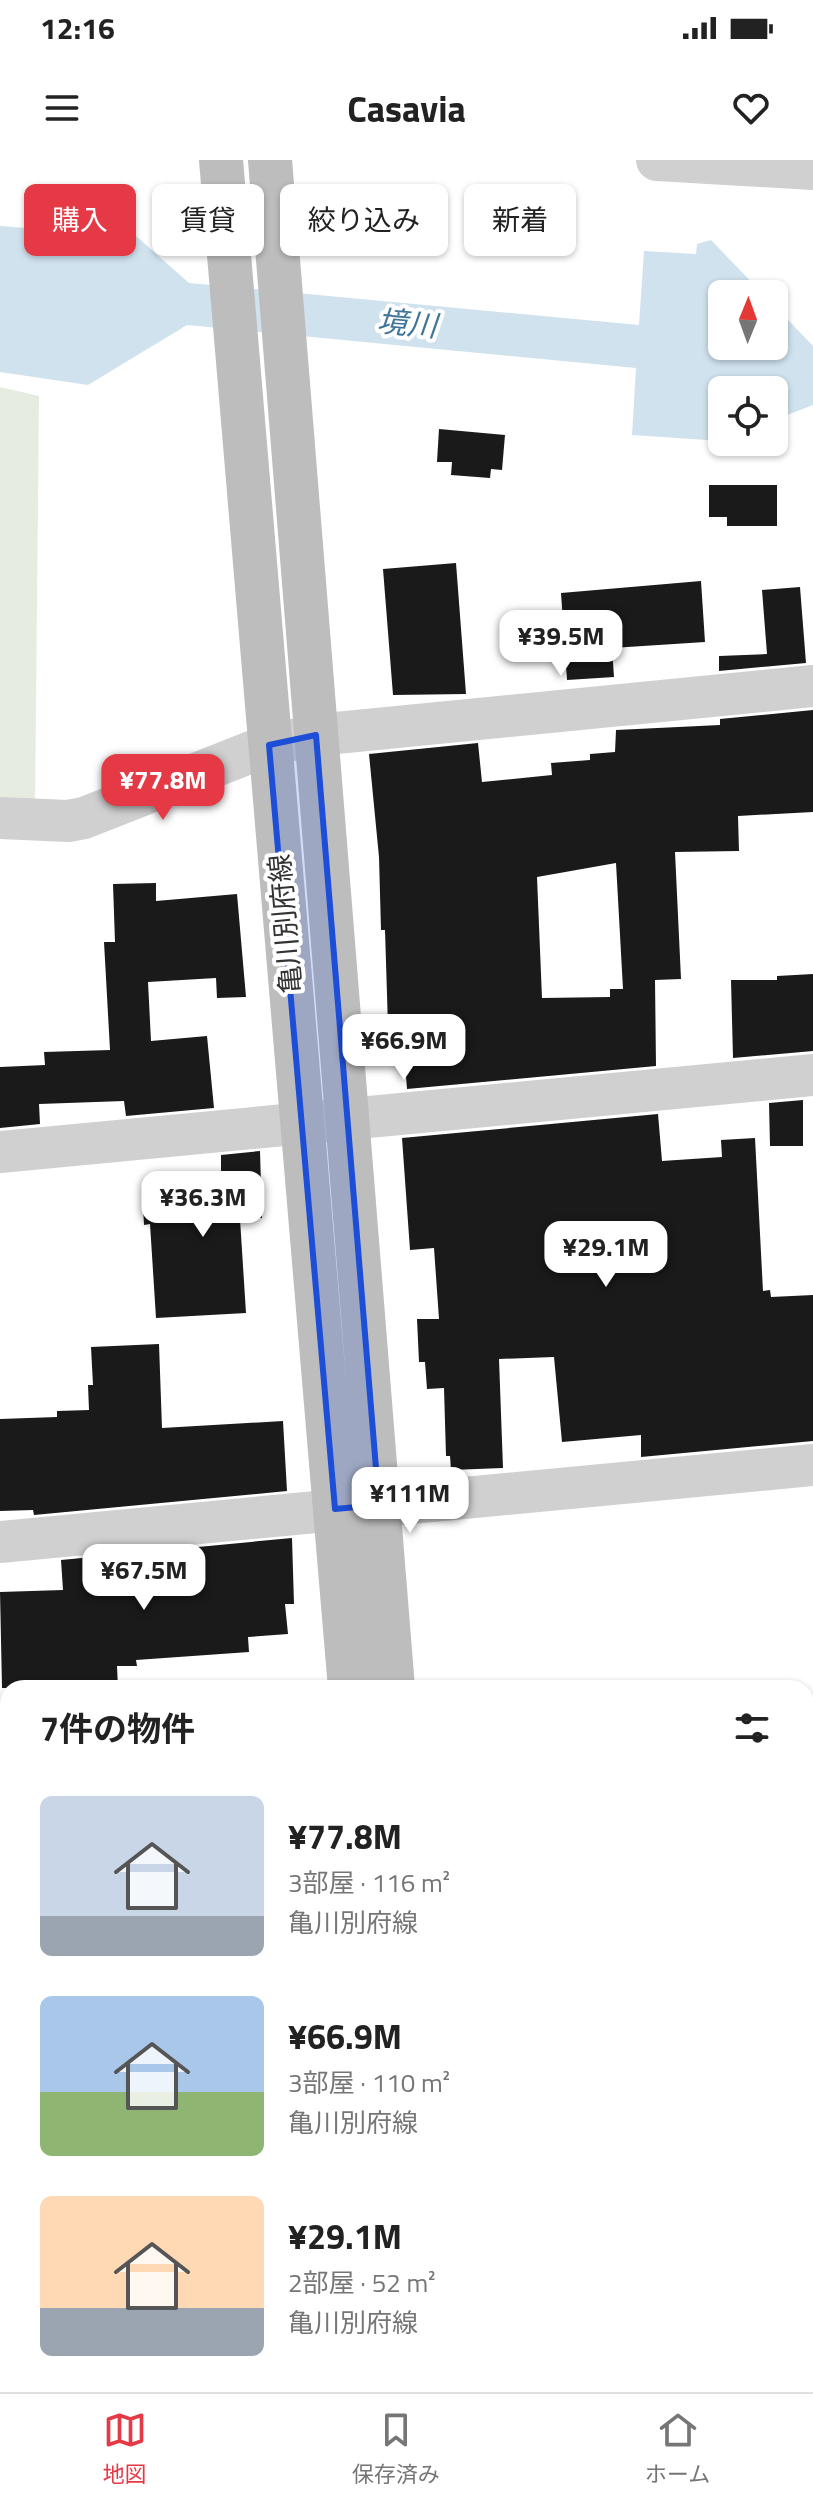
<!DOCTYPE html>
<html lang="ja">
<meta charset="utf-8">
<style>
:root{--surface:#fff;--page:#f6f6f6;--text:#222;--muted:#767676;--line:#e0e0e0;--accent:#e63946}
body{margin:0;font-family:"Titillium Web","Noto Sans JP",sans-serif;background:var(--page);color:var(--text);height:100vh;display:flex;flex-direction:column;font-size:30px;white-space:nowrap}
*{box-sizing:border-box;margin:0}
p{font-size:26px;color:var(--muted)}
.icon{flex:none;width:44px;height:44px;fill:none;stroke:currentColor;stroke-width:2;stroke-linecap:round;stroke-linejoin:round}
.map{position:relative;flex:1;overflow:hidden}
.panel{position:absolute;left:0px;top:1520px;width:814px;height:712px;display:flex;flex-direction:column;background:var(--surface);border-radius:24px 24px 0 0;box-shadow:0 2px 6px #0004}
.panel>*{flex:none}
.banner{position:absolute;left:24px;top:24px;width:766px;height:72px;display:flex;gap:16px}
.needle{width:52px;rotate:1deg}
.controls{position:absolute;left:708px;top:120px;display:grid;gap:16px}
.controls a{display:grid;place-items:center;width:80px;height:80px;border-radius:12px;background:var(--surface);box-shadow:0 2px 6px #0004;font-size:40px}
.price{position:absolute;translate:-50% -68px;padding:0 18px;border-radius:16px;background:#fff;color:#222;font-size:26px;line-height:52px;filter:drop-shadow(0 2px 4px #0008)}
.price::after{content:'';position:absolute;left:50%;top:48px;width:24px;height:18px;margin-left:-12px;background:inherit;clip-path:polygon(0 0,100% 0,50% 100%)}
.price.active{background:var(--accent);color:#fff}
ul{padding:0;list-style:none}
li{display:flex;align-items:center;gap:24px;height:200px;padding:0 40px}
li span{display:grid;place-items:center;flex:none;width:224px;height:160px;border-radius:12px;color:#555}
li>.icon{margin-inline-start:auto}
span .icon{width:96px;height:96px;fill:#fffc;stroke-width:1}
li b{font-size:34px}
h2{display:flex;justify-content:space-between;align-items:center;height:96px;padding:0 40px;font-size:34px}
.chip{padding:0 28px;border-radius:12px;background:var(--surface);box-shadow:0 2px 6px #0004;font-size:28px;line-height:72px}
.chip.active{background:var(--accent);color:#fff}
.status{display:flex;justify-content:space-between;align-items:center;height:56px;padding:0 40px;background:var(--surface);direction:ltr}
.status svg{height:22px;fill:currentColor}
header{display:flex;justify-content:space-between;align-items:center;height:104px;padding:0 40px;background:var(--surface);font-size:36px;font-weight:700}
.tab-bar{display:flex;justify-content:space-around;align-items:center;height:112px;border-top:2px solid var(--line);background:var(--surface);font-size:22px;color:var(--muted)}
.tab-bar a{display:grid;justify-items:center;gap:4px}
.tab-bar .active{color:var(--accent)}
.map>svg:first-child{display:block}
</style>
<div class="status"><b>12:16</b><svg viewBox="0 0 49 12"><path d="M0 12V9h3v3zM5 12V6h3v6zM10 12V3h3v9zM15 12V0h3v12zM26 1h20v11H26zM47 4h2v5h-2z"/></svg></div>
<header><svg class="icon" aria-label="menu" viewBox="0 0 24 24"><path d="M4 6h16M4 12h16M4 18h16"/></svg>Casavia<svg class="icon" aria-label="heart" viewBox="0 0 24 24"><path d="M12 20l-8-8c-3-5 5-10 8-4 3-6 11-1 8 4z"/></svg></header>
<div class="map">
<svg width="813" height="2232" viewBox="0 0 813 2232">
<rect width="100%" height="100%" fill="#fff"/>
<!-- green -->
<path fill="#e6ecdf" d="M0,227l39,9 -4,410 -35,-5z"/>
<!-- water -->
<path fill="#cfe2ee" d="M0,66l136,10 53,47 450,42 5,-74 52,3 1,-10 14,-4 52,54h-41v52h52v-41l39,41v59l-39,15v-30h-52v51l-90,-6 4,-67 -449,-43 -99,60 -88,-13z"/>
<!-- building -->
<path fill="#1a1a1a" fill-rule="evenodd" d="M439,269l66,6 -3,35 -11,-1 -1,9 -39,-3 1,-13h-15z
M709,325h68v41h-50v-9h-18z
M456,403l10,131 -73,1 -10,-126z
M701,421l4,61 -93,6 2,29 -47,3 -6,-87z
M800,427l6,76 -87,8v-15l48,-2 -5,-64z
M813,550v102l-75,4 1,35 -64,1 6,127 -26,1 1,86 -249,23 -5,-63 -14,1 -3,-97h-4l-2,-73 -10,-103 109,-11 4,39 70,-7 -1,-12 39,-3v-6l25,-2 1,-22 104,-5v-6zM616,703l7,126h-13v8l-68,1 -5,-121z
M156,723v18l81,-7 9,103 -29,1 -1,-20 -68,4 3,59 56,-5 7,72 -88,8 -2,-15 -85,3 1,20 -40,4v-61l45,-2 -1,-13 66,-2 -6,-108h11l-2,-58z
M813,814v77l-80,7 -2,-78h46v-4z
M803,940v46h-33l-1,-43z
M658,954l4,47 60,-4 -1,-17 34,-2 8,153 7,-1 1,7 42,-2v146l-172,16v-22l-79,7 -8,-85 -55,2 4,109 -52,2 -1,-14h-4l-2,-68 -17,1 -2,-27h-6l-2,-43h22l-5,-71 -24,2 -8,-112z
M260,991l2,67 -22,1 6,94 -90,5 -6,-94 -6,1 -2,-39 79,-5v-26z
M159,1184l3,84 121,-7 4,70 -253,24 -1,-5 -33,1v-92l57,-2v-6l32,-1 -1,-25h5l-2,-38z
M292,1378l2,66h-9l3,30 -40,3 1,15 -113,8 1,6h-20l1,22h-116l-2,-96 63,-2 -2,-30z"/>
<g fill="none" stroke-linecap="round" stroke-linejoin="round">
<!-- minor -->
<path stroke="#d0d0d0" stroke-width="42" d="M657,0l156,9
M0,658l68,3 16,-3 185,-73 47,-10 497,-49
M0,992l813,-77
M0,1382l813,-77
M806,1692l7,-1
M0,1767l8,-1
M806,2081l7,-1
M0,2154l8,-1"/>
<!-- secondary -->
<path stroke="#bdbdbd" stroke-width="44" d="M221,0l129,1528
M270,0l123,1528
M404,2224l1,8
M447,2224v8"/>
</g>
<!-- marked area -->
<path fill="#1d4ed8" fill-opacity="0.2" stroke="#1d4ed8" stroke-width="6" stroke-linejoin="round" d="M316,575l63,770 -44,4 -66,-764z"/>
<g text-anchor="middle" stroke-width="8" stroke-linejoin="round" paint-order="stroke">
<!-- street labels -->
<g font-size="28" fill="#333" stroke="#fff">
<text transform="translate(285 764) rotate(-95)" y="10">亀川別府線</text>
</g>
<!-- water labels -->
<g font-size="30" font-style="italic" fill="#3f7597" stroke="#fff">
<text transform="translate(407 164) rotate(5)" y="10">境川</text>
</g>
</g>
</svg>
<div class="controls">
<a><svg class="needle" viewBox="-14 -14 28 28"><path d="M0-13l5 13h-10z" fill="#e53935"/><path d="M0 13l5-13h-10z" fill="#767676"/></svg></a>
<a><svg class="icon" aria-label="locate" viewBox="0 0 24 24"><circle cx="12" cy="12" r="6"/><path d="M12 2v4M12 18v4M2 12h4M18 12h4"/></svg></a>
</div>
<b class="price" style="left:561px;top:518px">¥39.5M</b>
<b class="price active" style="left:163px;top:662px">¥77.8M</b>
<b class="price" style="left:404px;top:922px">¥66.9M</b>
<b class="price" style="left:203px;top:1079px">¥36.3M</b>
<b class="price" style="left:606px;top:1129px">¥29.1M</b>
<b class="price" style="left:410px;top:1375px">¥111M</b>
<b class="price" style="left:144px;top:1452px">¥67.5M</b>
<div class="banner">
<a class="chip active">購入</a>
<a class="chip">賃貸</a>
<a class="chip">絞り込み</a>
<a class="chip">新着</a>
</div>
<section class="panel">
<h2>7件の物件<svg class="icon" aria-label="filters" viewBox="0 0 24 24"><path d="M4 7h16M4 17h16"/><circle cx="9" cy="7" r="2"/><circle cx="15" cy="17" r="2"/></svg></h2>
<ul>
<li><span style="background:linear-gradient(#c9d6e8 75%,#9aa5b1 0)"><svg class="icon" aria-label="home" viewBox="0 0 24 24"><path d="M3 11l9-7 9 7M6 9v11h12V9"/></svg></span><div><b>¥77.8M</b><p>3部屋 · 116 m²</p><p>亀川別府線</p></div></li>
<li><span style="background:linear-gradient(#a9c7e8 60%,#8fb573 0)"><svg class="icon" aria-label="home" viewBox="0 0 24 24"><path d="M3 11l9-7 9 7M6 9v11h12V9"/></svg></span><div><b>¥66.9M</b><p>3部屋 · 110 m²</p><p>亀川別府線</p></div></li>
<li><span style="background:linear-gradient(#ffd9b3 70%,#9aa5b1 0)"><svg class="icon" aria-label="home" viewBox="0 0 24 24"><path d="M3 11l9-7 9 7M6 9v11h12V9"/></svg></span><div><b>¥29.1M</b><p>2部屋 · 52 m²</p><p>亀川別府線</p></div></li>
</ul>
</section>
</div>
<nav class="tab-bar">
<a class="active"><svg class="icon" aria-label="map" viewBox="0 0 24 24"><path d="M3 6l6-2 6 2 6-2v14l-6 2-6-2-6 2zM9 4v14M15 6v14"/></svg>地図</a>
<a><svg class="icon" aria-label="saved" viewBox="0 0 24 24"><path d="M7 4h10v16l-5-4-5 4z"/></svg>保存済み</a>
<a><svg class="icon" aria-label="home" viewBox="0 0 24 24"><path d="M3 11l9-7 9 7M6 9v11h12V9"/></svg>ホーム</a>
</nav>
